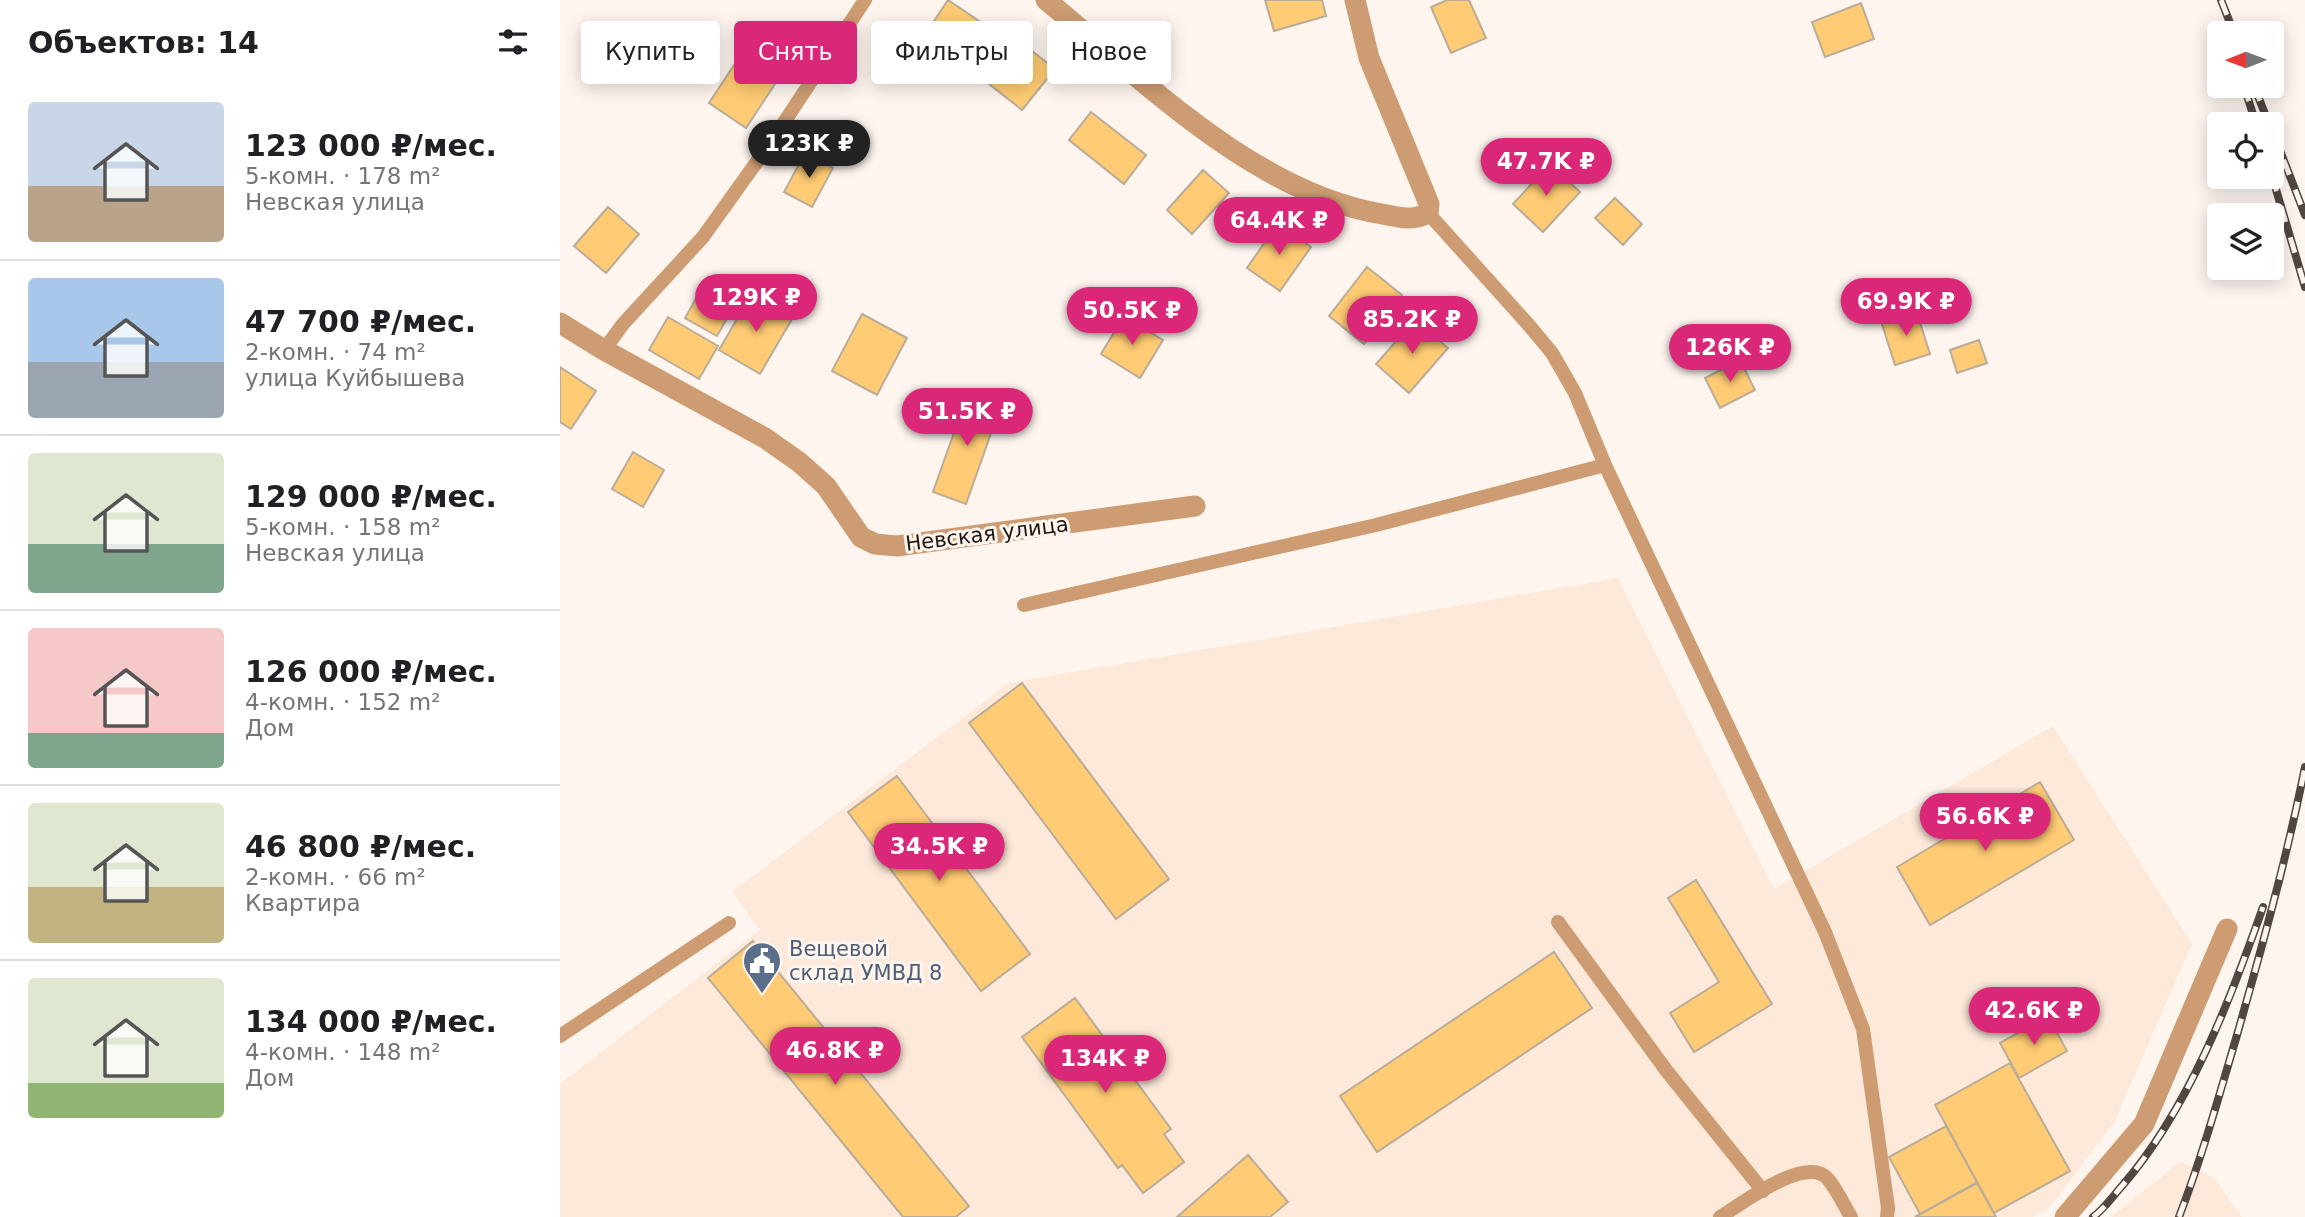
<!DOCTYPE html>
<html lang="ru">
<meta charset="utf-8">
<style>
:root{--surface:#fff;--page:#f2f2f2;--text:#202124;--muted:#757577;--line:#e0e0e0;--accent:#db2777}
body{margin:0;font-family:"DejaVu Sans",sans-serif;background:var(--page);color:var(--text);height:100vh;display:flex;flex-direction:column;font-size:26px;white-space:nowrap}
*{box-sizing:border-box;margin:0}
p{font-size:23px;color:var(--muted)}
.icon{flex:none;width:38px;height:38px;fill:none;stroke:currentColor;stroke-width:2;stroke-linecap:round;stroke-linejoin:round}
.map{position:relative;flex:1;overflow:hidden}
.drawer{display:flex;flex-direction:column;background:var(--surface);width:560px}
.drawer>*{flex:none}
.guide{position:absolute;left:21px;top:21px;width:665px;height:63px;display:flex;gap:14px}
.needle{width:46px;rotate:269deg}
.tools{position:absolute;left:1647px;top:21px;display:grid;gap:14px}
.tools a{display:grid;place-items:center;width:77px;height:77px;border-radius:7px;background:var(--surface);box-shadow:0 4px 18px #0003;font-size:35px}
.price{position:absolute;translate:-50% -60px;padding:0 16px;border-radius:24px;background:var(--accent);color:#fff;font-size:23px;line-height:46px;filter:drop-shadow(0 2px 4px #0008)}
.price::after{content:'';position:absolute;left:50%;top:42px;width:21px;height:16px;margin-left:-10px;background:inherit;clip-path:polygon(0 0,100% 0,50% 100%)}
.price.current{background:#222;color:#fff}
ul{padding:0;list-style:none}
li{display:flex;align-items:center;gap:21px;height:175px;padding:0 28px}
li+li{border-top:2px solid var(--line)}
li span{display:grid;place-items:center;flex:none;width:196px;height:140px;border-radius:7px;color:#555}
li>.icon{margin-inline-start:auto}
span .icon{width:84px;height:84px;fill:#fffc;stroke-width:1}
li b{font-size:30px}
h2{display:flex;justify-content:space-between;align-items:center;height:84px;padding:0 28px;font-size:30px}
.chip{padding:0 24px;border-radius:7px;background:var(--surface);box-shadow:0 4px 18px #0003;font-size:24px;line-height:63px}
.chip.current{background:var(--accent);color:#fff}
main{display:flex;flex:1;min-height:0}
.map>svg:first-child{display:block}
</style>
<main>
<section class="drawer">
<h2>Объектов: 14<svg class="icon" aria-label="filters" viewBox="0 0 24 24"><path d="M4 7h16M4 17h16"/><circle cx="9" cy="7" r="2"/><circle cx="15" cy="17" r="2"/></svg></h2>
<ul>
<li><span style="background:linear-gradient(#c9d6e8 60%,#b9a48a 0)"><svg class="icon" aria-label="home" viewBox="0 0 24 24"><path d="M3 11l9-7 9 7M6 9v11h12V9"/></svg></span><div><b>123 000 ₽/мес.</b><p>5-комн. · 178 m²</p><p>Невская улица</p></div></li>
<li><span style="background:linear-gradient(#a9c7e8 60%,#9aa5b1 0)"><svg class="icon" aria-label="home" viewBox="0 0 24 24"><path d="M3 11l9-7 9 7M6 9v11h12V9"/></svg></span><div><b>47 700 ₽/мес.</b><p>2-комн. · 74 m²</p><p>улица Куйбышева</p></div></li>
<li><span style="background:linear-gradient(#dfe7d0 65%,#7fa58c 0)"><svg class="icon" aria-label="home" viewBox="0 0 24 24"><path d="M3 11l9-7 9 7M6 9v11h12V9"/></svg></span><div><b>129 000 ₽/мес.</b><p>5-комн. · 158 m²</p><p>Невская улица</p></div></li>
<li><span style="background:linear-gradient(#f6c9c9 75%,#7fa58c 0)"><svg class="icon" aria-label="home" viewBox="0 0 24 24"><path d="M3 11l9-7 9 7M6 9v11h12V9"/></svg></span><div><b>126 000 ₽/мес.</b><p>4-комн. · 152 m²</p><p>Дом</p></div></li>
<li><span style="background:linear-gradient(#dfe7d0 60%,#c2b280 0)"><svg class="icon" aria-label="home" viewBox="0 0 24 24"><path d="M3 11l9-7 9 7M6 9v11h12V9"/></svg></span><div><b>46 800 ₽/мес.</b><p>2-комн. · 66 m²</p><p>Квартира</p></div></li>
<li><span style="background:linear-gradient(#dfe7d0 75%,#8fb573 0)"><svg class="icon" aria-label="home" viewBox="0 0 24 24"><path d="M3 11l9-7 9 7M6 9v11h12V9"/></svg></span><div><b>134 000 ₽/мес.</b><p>4-комн. · 148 m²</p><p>Дом</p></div></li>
</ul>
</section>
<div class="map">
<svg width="1745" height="1217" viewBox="0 0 1745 1217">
<rect width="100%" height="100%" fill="#fef5ef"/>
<!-- industrial -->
<path fill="#fde9d9" d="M1058,578l156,311 279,-163 139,218 -78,179 -65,85 -16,9h-1473v-133l200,-154 -28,-38 277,-209z
M1620,1162l33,15 29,40h-131z"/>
<!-- building -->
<path fill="#ffcb74" stroke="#b9ac98" stroke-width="2" d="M388,0l31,21 -30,45 -31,-21z
M705,0h57l4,16 -52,15z
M887,0h22l17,38 -35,15 -20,-46z
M1301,3l13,36 -49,18 -13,-35z
M462,43l33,26 -33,41 -33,-26z
M182,53l37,25 -33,50 -37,-25z
M531,112l55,43 -22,29 -55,-44z
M245,153l28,15 -21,39 -28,-15z
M990,164l30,28 -37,40 -30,-28z
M643,170l26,23 -37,41 -25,-24z
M1055,198l27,26 -19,21 -28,-27z
M48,207l31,27 -33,39 -32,-27z
M718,223l33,24 -31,44 -33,-23z
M807,267l35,28 -38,49 -35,-28z
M148,277l32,19 -23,40 -32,-18z
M191,295l41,24 -32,55 -41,-24z
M1356,310l14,44 -35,11 -14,-44z
M302,314l45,24 -30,57 -45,-24z
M564,316l39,24 -23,38 -39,-24z
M108,317l50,29 -19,33 -50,-29z
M855,320l33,28 -39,45 -33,-29z
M1419,340l8,23 -30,10 -7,-23z
M1180,360l15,30 -35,18 -15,-30z
M0,367l36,24 -25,38 -11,-7z
M408,393l33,12 -35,99 -33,-12z
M73,452l31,18 -21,37 -31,-18z
M462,683l147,196 -53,40 -147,-196z
M337,776l133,178 -49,37 -133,-179z
M1480,782l34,58 -144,85 -33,-58z
M1136,880l76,124 -78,48 -24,-39 49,-31 -51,-84z
M193,941l216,265 -13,11h-53l-195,-239z
M994,952l38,56 -215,144 -37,-56z
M515,998l96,131 -7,5 20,28 -41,31 -21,-28 -4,3 -96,-131z
M1488,1016l19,35 -48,27 -19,-35z
M1450,1063l60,108 -76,42 -59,-108z
M1386,1126l31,56 -57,32 -31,-57z
M688,1155l40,47 -18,15h-93z
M1417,1183l19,34h-81z"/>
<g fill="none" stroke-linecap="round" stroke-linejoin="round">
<!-- service -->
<path stroke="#cd9c72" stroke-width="14" d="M868,213l99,110 25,30 23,40 30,72 220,467 38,97 25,179 -1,9
M44,350l19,-26 80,-87 68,-95 94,-142
M464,605l352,-80 229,-60
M998,922l108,148 97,121
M0,1036l169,-113
M1160,1217c22,-13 86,-63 108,-38 9,11 16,26 23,38"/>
<!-- minor -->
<path stroke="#cd9c72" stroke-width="21" d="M486,0c96,79 209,193 336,214 18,3 29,8 46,-1l1,-9 -60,-146 -14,-58
M0,323l44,27 161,88 34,24 27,24 35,51 14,7 22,2 298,-40
M1505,1217l79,-93 83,-195"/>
<defs>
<path id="rail" d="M1661,0l13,33
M1684,86l12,38
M1694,86l15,38
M1712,130l33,85
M1712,176l33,111
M1533,1217c11,-8 20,-21 29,-31 66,-76 108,-185 141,-279
M1619,1217c23,-60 40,-121 58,-182 25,-88 50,-178 68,-268"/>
</defs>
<!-- rail casing -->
<use href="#rail" stroke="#504742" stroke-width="8"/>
<!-- rail -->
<use href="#rail" stroke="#fef5ef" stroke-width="5" stroke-dasharray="16" stroke-linecap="butt"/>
</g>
<!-- icons -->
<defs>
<symbol id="civic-pin" viewBox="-11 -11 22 30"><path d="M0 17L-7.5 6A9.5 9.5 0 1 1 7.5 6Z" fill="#5c6f8a" stroke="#fef5ef"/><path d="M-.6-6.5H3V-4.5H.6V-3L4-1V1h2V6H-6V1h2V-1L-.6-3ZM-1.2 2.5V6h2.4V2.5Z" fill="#fff"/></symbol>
</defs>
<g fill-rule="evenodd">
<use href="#civic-pin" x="180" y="939" width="44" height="60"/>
</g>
<g text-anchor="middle" stroke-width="6" stroke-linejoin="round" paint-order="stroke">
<!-- street labels -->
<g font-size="21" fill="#1e1611" stroke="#fef5ef">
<text transform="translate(427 534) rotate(-7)" y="7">Невская улица</text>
</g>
<!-- service labels -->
<g font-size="21" fill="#4e5e75" stroke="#fef5ef" text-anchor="start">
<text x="229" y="956">Вещевой<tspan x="229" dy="24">склад УМВД 8</tspan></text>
</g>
</g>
</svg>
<div class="tools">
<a><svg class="needle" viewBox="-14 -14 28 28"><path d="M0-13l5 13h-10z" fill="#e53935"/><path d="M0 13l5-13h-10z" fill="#757577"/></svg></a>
<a><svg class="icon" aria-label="locate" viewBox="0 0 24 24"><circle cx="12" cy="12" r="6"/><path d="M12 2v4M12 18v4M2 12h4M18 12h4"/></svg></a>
<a><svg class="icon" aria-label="layers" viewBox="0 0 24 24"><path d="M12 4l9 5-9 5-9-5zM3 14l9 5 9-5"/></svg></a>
</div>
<b class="price current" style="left:249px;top:180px">123K ₽</b>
<b class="price" style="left:986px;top:198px">47.7K ₽</b>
<b class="price" style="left:719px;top:257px">64.4K ₽</b>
<b class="price" style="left:196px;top:334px">129K ₽</b>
<b class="price" style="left:1346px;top:338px">69.9K ₽</b>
<b class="price" style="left:572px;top:347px">50.5K ₽</b>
<b class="price" style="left:852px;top:356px">85.2K ₽</b>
<b class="price" style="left:1170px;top:384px">126K ₽</b>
<b class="price" style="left:407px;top:448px">51.5K ₽</b>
<b class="price" style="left:1425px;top:853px">56.6K ₽</b>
<b class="price" style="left:379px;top:883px">34.5K ₽</b>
<b class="price" style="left:1474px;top:1047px">42.6K ₽</b>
<b class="price" style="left:275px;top:1087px">46.8K ₽</b>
<b class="price" style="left:545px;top:1095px">134K ₽</b>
<div class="guide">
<a class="chip">Купить</a>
<a class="chip current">Снять</a>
<a class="chip">Фильтры</a>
<a class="chip">Новое</a>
</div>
</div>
</main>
